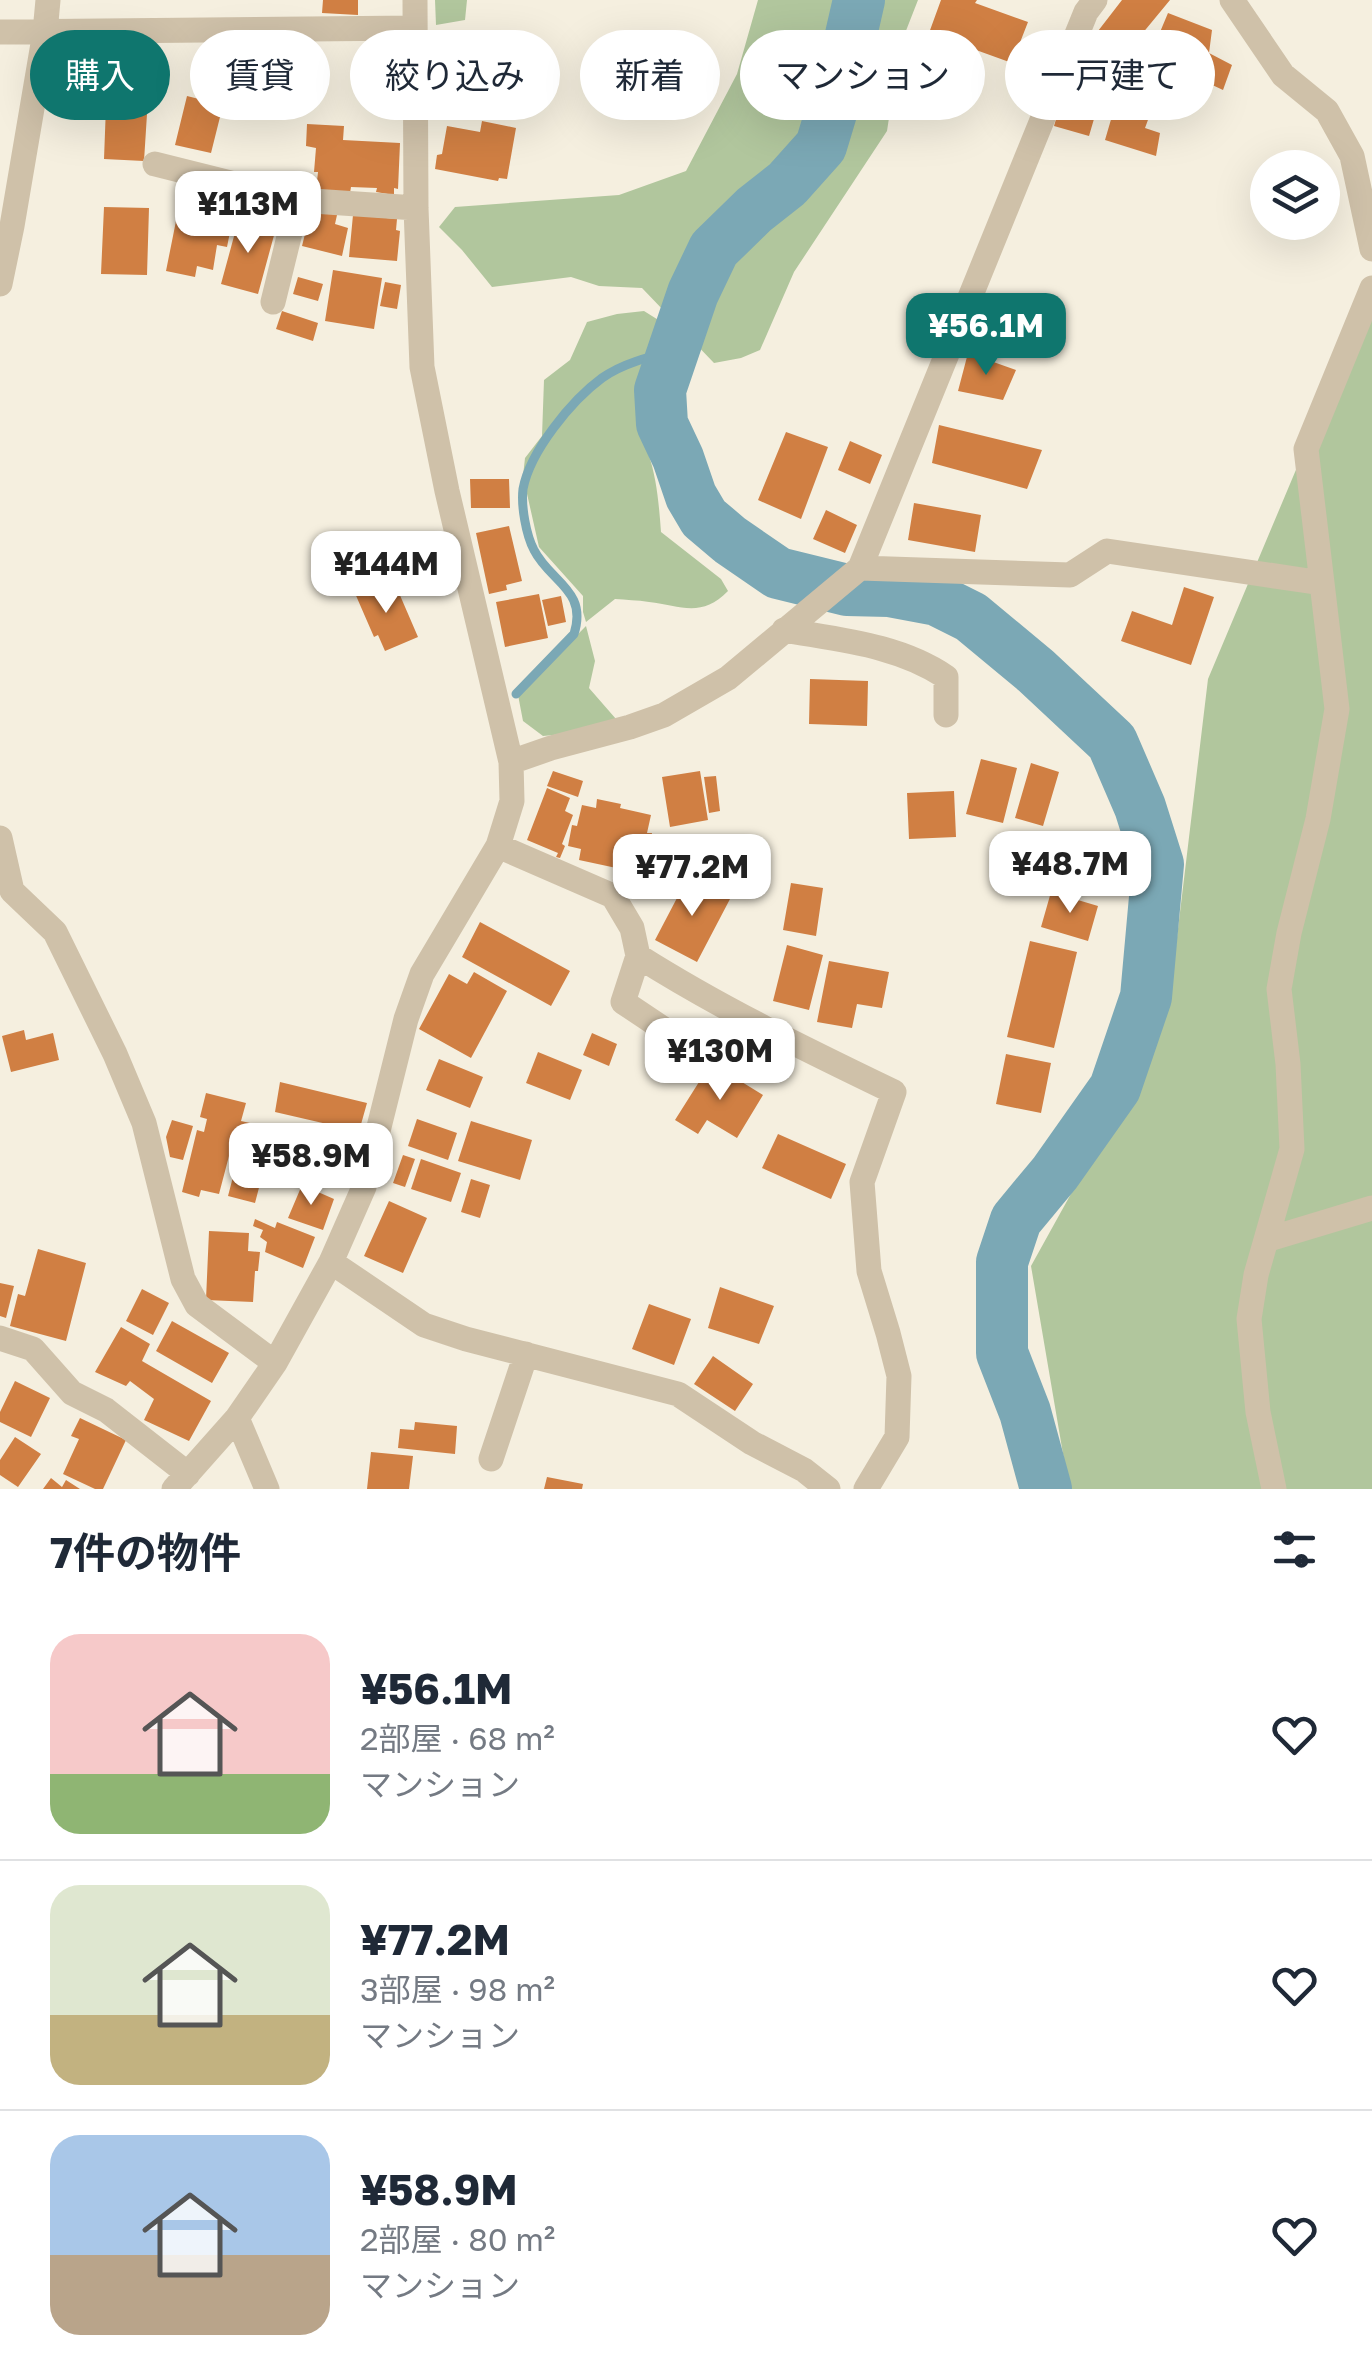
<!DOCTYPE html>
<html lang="ja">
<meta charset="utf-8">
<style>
:root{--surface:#fff;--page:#f6f6f7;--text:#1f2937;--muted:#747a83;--line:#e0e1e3;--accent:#0f766e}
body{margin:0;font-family:"Golos Text","Noto Sans JP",sans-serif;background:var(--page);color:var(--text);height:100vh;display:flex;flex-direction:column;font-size:38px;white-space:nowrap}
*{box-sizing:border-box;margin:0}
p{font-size:32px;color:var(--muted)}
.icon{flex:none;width:55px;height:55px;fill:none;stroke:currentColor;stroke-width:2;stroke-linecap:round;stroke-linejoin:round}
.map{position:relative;height:1489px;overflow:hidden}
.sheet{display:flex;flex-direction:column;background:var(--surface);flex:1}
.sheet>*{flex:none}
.guide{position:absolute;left:30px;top:30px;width:1312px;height:90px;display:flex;gap:20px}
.controls{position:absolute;left:1250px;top:150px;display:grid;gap:20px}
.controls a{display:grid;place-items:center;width:90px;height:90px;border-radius:50%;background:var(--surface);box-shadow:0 10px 40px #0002;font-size:50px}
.price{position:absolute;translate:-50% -85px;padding:0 22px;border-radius:20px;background:#fff;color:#222;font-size:32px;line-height:65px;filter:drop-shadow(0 2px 5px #0008)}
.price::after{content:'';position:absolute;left:50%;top:60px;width:30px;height:22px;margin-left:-15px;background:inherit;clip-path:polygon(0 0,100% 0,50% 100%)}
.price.on{background:var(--accent);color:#fff}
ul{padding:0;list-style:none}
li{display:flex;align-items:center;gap:30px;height:250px;padding:0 50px}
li+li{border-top:2px solid var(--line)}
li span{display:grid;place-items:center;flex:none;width:280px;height:200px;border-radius:30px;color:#555}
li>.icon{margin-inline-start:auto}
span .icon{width:120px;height:120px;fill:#fffc;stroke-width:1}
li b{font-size:42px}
h2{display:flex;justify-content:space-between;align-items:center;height:120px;padding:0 50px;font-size:42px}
.tag{padding:0 35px;border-radius:45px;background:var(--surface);box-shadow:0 10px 40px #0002;font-size:35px;line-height:90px}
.tag.on{background:var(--accent);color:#fff}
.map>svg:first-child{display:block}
</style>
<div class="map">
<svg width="1372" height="1489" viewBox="0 0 1372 1489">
<rect width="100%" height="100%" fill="#f5efdf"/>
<!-- green -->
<path fill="#b1c69d" d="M435,0h32l-2,20 -29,5z
M758,0h160l-18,46 -13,85 -93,141 -34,78 -19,8 -27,5 -72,-75 -43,-2 -28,-9 -79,10 -30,-37 -23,-23 16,-20 164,-12 67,-24 51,-97z
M1372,289v1200h-303l-38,-223 113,-204 31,-108 33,-275z
M644,311l24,15c-16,29 -31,63 -30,98 0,10 7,19 10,29 9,25 11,53 13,79l60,47 7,12c-26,27 -47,15 -79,11 -12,-2 -23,-2 -34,-3l-29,23 -3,-10v-16l-44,-49 -16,-71 2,-18 17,-22 2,-56 26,-20 17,-38 30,-8z
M586,626l9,35 -6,27 27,31 -52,15 -21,2 -20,-15 -5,-26z"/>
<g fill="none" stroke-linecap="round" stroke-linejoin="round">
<!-- stream -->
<path stroke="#7ba8b5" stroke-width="9" d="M516,694l58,-60c14,-44 -24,-52 -40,-84 -8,-15 -13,-44 -11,-61 7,-38 49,-89 79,-111 21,-15 47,-21 72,-27"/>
<!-- river -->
<path stroke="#7ba8b5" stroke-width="52" d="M859,0l-19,83 -19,63 -34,38 -33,26 -40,39 -21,44 -33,97 2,34 16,34 13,38 13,22 26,22 48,33 69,17 42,1 48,9 34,17 65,54 76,71 28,65 18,57 -12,133 -31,91 -60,85 -39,47 -14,42v91l23,59 21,77"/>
</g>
<!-- building -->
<path fill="#d07f43" d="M323,0h35v15l-36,-2z
M941,0h36l-2,3 53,19 -16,41 -83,-30z
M1122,0h48l-57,69 -25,-25z
M1168,13l44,17 -3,23 23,12 -9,25 -73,-34z
M501,57l37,7 -6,31 -37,-8z
M1066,85l35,10 -12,41 -35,-10z
M187,96l36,9 -12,48 -36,-8z
M1117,99l35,10 -7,19 15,5 -4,23 -51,-16z
M142,104l-1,9 6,1 -3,47 -40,-2 2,-53z
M482,121l34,7 -9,51 -8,-1 -1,3 -63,-12 2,-14 5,-1 5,-28 33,6z
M307,124l37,2 -1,14 57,3 -2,46 -4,-1v7l-18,-3 1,-4 -26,-1 -1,6 -34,-2 2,-19h-4l2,-24 -10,-2z
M104,207l45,1 -2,67 -46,-1z
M311,210l26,5 -2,9 13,4 -6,28 -40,-10z
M353,215l44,4 -1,11 4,1 -3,30 -48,-4z
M177,216l54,11 -4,20 -10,-2 -4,25 -16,-4 -2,11 -29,-6z
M239,218l37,10 -18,66 -37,-10z
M333,270l49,8 -8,51 -49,-8z
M298,277l25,7 -5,17 -25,-7z
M385,282l16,3 -4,24 -17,-3z
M282,311l36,12 -5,18 -37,-12z
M968,353l48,17 -13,30 -45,-9z
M939,425l103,25 -15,39 -95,-26z
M786,432l42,15 -27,72 -43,-19z
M850,441l32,14 -12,29 -32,-14z
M470,479h39l1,29h-39z
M914,503l67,12 -6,37 -67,-12z
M826,510l31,15 -12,28 -32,-14z
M509,526l13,55 -16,4 1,5 -18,4 -13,-61z
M379,581l7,17 13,-5 19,44 -33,14 -7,-16 -4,2 -20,-46z
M1184,587l30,10 -23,68 -70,-24 11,-30 40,14z
M539,594l9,44 -43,9 -9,-45z
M561,596l5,26 -18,4 -6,-26z
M810,679l58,2 -1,45 -58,-2z
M981,759l36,9 -14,55 -37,-9z
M1031,763l28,9 -16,54 -28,-8z
M553,771l30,10 -5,16 -31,-11z
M700,771l8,49 -38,7 -8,-50z
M716,776l4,35 -11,2 -5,-36z
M547,788l23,10 -5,13 8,4 -11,29 3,2 -5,12 -4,-1 2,-4 -31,-13z
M954,791l2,46 -47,2 -2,-46z
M597,799l24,5 -1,4 31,7 -4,18h5l-6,30 -23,-5 -2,11 -42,-9 2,-11 -13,-3 4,-21 5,1 5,-21 14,3z
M657,858l7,15 -17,9 -8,-15z
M688,877l42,22 -33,63 -42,-22z
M791,883l32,5 -7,48 -33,-6z
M1051,892l47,14 -10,35 -47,-14z
M480,922l90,49 -19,35 -89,-49z
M1030,941l47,11 -23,96 -47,-11z
M787,945l36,10 -14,55 -36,-9z
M829,961l60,11 -7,36 -25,-4 -5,24 -35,-6z
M474,972l33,19 -36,67 -52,-29 30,-55 18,10z
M24,1030l2,10 27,-7 6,27 -48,12 -9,-36z
M592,1033l25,11 -8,22 -26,-11z
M538,1052l44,18 -12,30 -44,-17z
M1006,1054l45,9 -10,50 -45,-9z
M439,1059l44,18 -13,31 -44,-18z
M711,1063l52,32 -26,43 -30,-18 -9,14 -23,-14z
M280,1082l87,21 -20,71 -29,-7 9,-43 -52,-12z
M206,1093l40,10 -5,18 9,2 -9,36 -12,-3 -10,38 -18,-4 -2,7 -17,-5 15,-62 7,2 3,-13 -7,-2z
M417,1119l40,14 -9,27 -40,-14z
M172,1120l21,6 -10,34 -13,-3 -4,-20z
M471,1121l61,19 -12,40 -62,-19z
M778,1134l68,30 -15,35 -69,-31z
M403,1155l12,4 -10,28 -12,-4z
M421,1159l40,14 -10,29 -40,-13z
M234,1173l27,7 -6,23 -27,-7z
M471,1179l19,6 -10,33 -19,-6z
M302,1185l32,14 -11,31 -35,-12z
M389,1201l38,17 -24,55 -39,-17z
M255,1219l20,9 2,-6 38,15 -12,31 -38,-16 2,-10 -7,-5 3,-7 -10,-4z
M209,1231l40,2 -1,18 12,1 -2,19h-3l-2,31 -47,-2z
M38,1249l48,14 -20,78 -56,-15 8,-32 7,2z
M0,1283l14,3 -8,32 -6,-2z
M720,1287l54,19 -15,38 -51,-16z
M142,1289l27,14 -16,32 -27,-14z
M649,1304l42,15 -17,46 -42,-16z
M172,1321l57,32 -17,30 -56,-32z
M121,1327l29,17 -8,17 69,40 -22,40 -45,-21 10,-21 -24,-18 -4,5 -31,-14z
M713,1356l40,28 -18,27 -41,-27z
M15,1381l35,17 -19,39 -31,-15v-10z
M80,1418l46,22 -23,49h-8l-32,-15 16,-35 -8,-3z
M415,1422l42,4 -2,28 -57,-6 2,-19 14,1z
M15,1437l26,17 -23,33 -18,-12v-15z
M371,1452l42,4 -4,33h-42z
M547,1477l36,7 -1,5h-38z
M51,1478l11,9 4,-7 14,9h-37z"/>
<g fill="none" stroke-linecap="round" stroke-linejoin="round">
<!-- minor -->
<path stroke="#cfc1a9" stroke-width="25" d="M1232,0l51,75 44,36 25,45 20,93
M0,32l415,-4
M155,164l143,36 118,8
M0,284l12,-58 33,-194 3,-32
M273,302l25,-102
M860,568l210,7 37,-24 215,32 15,126 -19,110 -29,114 -10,56 9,75 4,85 -36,126 -7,44 9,93 16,77
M1322,583l-16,-134 66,-161
M784,630c56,10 115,15 162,47v38
M511,762l40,-14 79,-21 34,-12 64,-37 132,-110 226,-556 9,-12
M0,838l12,53 43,41 60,122 29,69 39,156 14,26 78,58
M498,846l115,50 19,32 6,28c82,52 169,94 256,136l-32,90 7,89 19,62 11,43 -2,61 -31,52
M638,956l-15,46 54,36
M1266,1240l106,-32
M331,1262l93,63 42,14 212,55 74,49 52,27 24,19
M0,1338l33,11 39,44 34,17 82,64
M237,1418l30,71
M491,1459l35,-105
M174,1489l63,-71 38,-55 56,-101 33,-75 42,-168 16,-45 76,-128 14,-45 -1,-39 -64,-271 -25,-124 -6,-159 -1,-208"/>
</g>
</svg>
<div class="controls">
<a><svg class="icon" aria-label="layers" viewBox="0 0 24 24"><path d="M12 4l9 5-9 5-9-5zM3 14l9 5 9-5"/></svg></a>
</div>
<b class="price" style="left:248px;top:256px">¥113M</b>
<b class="price on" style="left:986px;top:378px">¥56.1M</b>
<b class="price" style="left:386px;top:616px">¥144M</b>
<b class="price" style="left:1070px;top:916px">¥48.7M</b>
<b class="price" style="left:692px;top:919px">¥77.2M</b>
<b class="price" style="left:720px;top:1103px">¥130M</b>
<b class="price" style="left:311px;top:1208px">¥58.9M</b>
<div class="guide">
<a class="tag on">購入</a>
<a class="tag">賃貸</a>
<a class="tag">絞り込み</a>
<a class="tag">新着</a>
<a class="tag">マンション</a>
<a class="tag">一戸建て</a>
</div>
</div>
<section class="sheet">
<h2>7件の物件<svg class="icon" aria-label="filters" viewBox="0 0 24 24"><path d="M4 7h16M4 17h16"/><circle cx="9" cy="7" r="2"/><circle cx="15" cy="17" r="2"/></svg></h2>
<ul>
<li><span style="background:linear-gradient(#f6c9c9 70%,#8fb573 0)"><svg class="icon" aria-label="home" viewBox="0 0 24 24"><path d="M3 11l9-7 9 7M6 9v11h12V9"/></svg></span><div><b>¥56.1M</b><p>2部屋 · 68 m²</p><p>マンション</p></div><svg class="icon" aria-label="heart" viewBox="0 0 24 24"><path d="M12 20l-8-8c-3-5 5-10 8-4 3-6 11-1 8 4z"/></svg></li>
<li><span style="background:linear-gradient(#dfe7d0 65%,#c2b280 0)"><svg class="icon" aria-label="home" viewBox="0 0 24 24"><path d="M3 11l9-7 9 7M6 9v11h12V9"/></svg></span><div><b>¥77.2M</b><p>3部屋 · 98 m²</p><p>マンション</p></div><svg class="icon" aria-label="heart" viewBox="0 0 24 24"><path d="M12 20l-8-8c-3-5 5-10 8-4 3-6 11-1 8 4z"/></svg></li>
<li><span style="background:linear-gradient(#a9c7e8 60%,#b9a48a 0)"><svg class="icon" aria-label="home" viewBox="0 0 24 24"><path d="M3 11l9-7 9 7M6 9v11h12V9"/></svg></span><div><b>¥58.9M</b><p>2部屋 · 80 m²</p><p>マンション</p></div><svg class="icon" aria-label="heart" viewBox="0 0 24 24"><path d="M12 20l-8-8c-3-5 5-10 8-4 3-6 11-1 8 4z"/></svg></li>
</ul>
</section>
